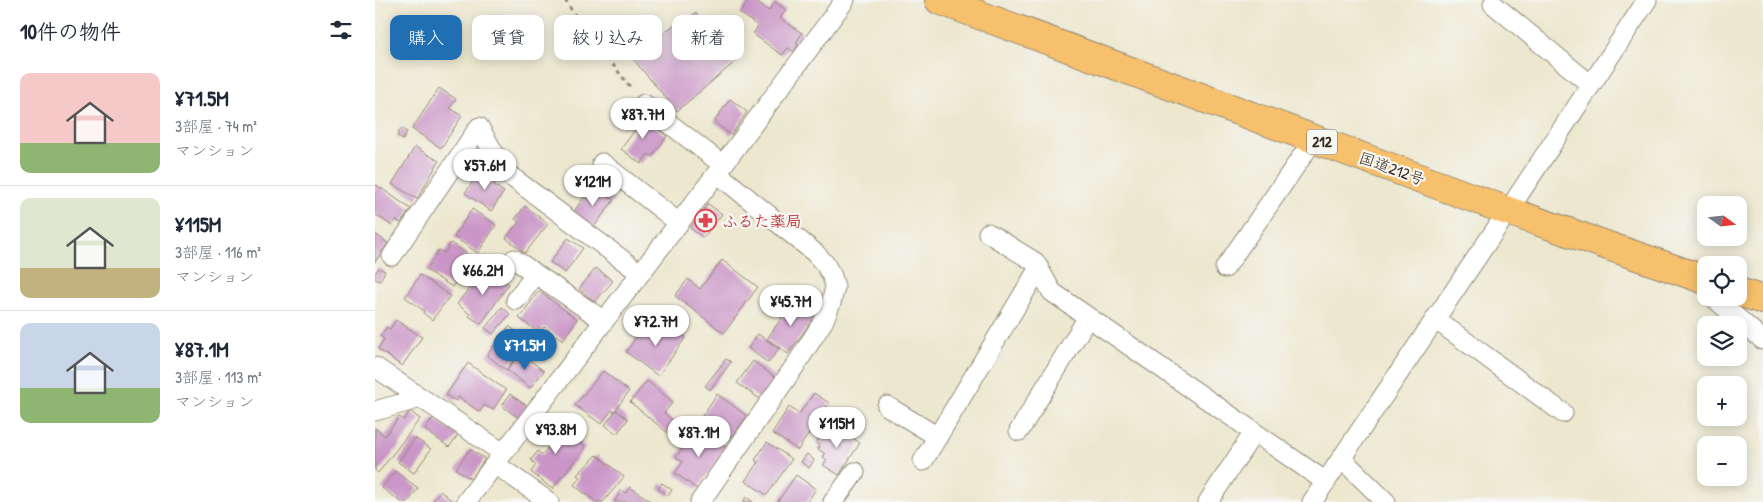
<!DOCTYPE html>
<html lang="ja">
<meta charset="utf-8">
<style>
:root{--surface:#fff;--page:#f6f6f7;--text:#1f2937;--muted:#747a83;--line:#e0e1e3;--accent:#1f6fb2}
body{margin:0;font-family:"Patrick Hand","Klee One",sans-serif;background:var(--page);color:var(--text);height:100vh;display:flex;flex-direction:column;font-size:19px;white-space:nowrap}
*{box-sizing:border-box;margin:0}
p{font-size:16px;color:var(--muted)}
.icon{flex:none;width:28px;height:28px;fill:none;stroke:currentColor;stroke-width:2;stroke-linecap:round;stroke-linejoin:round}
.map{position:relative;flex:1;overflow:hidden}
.drawer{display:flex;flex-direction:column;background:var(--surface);width:375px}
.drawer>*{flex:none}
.top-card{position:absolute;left:15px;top:15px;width:475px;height:45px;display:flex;gap:10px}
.needle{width:32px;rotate:105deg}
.buttons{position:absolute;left:1322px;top:196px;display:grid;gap:10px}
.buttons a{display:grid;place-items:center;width:50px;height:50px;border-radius:10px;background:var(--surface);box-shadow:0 2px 12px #0003;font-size:25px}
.price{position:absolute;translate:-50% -42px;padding:0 11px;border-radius:18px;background:#fff;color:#222;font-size:16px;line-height:32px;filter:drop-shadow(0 1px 2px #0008)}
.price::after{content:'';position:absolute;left:50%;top:30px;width:15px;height:11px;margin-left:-8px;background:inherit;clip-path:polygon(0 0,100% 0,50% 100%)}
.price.selected{background:var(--accent);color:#fff}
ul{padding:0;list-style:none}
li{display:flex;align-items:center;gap:15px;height:125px;padding:0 20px}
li+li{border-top:1px solid var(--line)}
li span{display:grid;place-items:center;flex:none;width:140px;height:100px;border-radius:10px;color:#555}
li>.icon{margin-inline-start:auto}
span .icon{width:60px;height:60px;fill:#fffc;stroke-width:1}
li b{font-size:21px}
h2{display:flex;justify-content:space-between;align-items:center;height:60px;padding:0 20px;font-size:21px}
.chip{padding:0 18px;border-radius:10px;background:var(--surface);box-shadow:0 2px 12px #0003;font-size:18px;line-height:45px}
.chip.selected{background:var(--accent);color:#fff}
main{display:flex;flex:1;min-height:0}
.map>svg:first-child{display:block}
</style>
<main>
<section class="drawer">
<h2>10件の物件<svg class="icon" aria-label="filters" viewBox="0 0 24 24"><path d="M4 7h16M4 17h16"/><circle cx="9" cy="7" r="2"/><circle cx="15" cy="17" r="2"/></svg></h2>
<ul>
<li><span style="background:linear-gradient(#f6c9c9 70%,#8fb573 0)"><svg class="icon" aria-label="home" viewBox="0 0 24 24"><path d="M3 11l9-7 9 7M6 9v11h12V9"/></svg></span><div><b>¥71.5M</b><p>3部屋 · 74 m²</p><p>マンション</p></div></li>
<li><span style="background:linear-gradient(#dfe7d0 70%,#c2b280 0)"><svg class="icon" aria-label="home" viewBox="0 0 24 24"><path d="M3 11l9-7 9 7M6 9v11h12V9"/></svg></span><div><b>¥115M</b><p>3部屋 · 116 m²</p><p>マンション</p></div></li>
<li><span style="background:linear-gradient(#c9d6e8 65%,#8fb573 0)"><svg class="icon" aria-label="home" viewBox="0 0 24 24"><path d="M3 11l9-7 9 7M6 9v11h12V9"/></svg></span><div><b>¥87.1M</b><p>3部屋 · 113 m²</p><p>マンション</p></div></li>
</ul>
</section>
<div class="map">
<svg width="1388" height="502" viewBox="0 0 1388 502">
<rect width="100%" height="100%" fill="#f6f6f2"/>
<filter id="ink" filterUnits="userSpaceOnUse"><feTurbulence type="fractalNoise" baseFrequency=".02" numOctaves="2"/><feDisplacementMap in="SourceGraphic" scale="10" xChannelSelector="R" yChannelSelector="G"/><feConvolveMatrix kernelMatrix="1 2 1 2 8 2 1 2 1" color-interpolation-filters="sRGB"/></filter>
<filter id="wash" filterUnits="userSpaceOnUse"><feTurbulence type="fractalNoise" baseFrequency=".0096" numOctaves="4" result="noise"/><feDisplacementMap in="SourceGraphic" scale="20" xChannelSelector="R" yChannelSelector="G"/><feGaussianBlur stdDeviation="1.12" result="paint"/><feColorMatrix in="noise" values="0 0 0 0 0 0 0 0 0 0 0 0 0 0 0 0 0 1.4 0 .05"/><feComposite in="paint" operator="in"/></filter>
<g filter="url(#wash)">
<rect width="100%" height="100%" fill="#ece7ce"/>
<g id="blocks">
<!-- building -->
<path fill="#ca96c7" d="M374,0h4l16,11 6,-9 11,8 -6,8 22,15 -6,10 2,2 -4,7 -6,-4 -6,7 -29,-21 5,-8 -18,-13z
M321,13l26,31 5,-4 7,8 -5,4 7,9 -59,50 -44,-52 49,-41 3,4z
M64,88l17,11 -6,9 12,8 -21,32 -29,-19z
M355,99l17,13 -16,23 -17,-13z
M263,115l29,21 -15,21 -4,-3 -7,10 -20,-15 14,-19 -6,-3z
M26,128l6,4 -4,8 -6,-4z
M40,147l24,14 -22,38 -25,-15z
M105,171l16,11 -2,3 10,7 -13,19 -26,-18z
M0,184l36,25 -10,14 -5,-3 -4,6 -17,-12z
M218,185l21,15 -21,28 -21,-14z
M333,204l14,10 -19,24 -13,-10z
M150,206l23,18 -23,29 -19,-15 13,-16 -4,-3z
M97,209l24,16 -18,28 -24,-16z
M0,234l13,9 -13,19z
M193,238l15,10 -18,25 -15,-11z
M76,243l16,11 -7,10 5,4 -13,19 -26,-17 13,-20 5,3z
M347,260l36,27 -34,46 -49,-37 13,-17 12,10z
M3,268l7,3 -5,10 -5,-2v-5z
M221,268l17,13 -18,21 -16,-13z
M107,271l8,6 3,-5 16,12 -28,40 -12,-8 1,-2 -13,-10z
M45,275l30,21 -18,24 -9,-7 1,-2 -19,-14z
M164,291l38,28 -14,21 -19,-13 -4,6 -21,-15z
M419,300l21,16 -27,38 -21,-15z
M127,307l8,7 -17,20 -8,-6z
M21,320l26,17 -20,29 -24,-17 6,-10 -4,-3 7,-9 3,2z
M288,320l23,17 -28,39 -32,-24 16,-23 6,5 6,-7 3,2z
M134,326l19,15 -22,29 -19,-15z
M383,334l21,15 -11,14 -20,-15z
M154,341l14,11 -5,7 -14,-11z
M145,353l24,18 -14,17 -23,-18z
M351,359l5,3 -21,28 -5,-4z
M378,361l22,16 -15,22 -23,-16z
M93,363l38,27 -13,20 -9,-5 -4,7 -22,-15 -2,4 -10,-6z
M228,371l26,20 -15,21 -2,-2 -11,14 -26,-19z
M272,381l26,21 -9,11 13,11 -8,10 -39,-32z
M439,393l15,10 -31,47 -26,-17 17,-26 10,7z
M135,394l17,12 -8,12 -17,-12z
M342,394l30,22 -15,21 -30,-21z
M241,410l12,9 -11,15 -12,-9z
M35,411l10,8 -42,54 -3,-3v-42l10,8 14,-19 5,3z
M58,418l25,17 -9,12 -24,-17z
M178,421l33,26 -34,42 -21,-17 5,-7 -5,-5 7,-9 4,4 9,-11 -10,-9z
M457,424l28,19 -21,32 -16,-10 4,-5 -4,-3 2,-3 -7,-5 2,-3 -4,-3 6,-9 2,2z
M323,427l29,21 -30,41 -22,-16 8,-11 -7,-5z
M40,438l16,11 -17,24 -16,-11z
M392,442l25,17 -25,36 -22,-14 13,-19 -3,-2z
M95,449l15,10 -14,20 -15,-10z
M432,454l7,6 -5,8 -8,-6z
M222,455l27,22 -21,25h-7l-22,-17 6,-8 -3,-2z
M20,471l23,17 -10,14h-7l-19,-14z
M421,475l20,14 -9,13h-28l-1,-1z
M287,483l10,7 -4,6 -10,-7z
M255,487l22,15h-38l8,-12 4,3z
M65,491l14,11h-22z
M371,497l7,5h-10z"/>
</g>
</g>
<g filter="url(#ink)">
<use href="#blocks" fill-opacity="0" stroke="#948876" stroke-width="1"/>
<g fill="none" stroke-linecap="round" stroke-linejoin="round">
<defs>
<path id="street" d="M1118,4l98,81
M269,104l79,61
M227,163l77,60
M613,233l47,29 17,30 274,190
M17,256l87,-129 26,45 135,101
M139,259l90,62
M850,268l89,-129
M1339,298l49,42
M141,300l19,-26
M1060,319l128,94
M0,367l128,86
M512,406l51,31
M0,411l46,-13
M644,431l69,-114
M967,459l44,43
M548,461l116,-193
M120,464l54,38
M91,502l251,-329 128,-173
M325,502l97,-139 26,-41 8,-19 4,-16 -3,-11 -7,-12 -10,-11 -98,-80
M458,502l22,-30
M833,502l46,-70
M937,502l196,-291 139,-211"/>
<path id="highway" d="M564,0l569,211 198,69
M1364,292l24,8"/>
</defs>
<!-- street casing -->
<use href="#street" stroke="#948876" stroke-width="21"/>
<!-- highway casing -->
<use href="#highway" stroke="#948876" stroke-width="30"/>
<!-- path -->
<path stroke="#948876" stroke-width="3" stroke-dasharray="4 4" stroke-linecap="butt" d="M190,0l15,23 52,66"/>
<!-- street -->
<use href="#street" stroke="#fff" stroke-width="19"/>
<!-- highway -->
<use href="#highway" stroke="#f7c06c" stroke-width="28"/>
</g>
</g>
<!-- icons -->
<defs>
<symbol id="pharmacy-ring" viewBox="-11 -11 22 22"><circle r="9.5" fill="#f6f6f2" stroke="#e0444e" stroke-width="1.5"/><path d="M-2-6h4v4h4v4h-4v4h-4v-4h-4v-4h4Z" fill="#e0444e"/></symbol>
</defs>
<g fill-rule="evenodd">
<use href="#pharmacy-ring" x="318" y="208" width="25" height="25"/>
</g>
<g text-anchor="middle" stroke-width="4.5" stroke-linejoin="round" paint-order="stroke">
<!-- shield labels -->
<rect fill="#f6f6f2" stroke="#73675e" stroke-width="1" x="932" y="129.5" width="30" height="25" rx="4"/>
<g font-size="15" font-weight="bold" fill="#3b2a1e">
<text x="947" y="147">212</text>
</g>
<!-- street labels -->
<g font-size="16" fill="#3b2a1e" stroke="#f6f6f2">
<text transform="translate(1017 168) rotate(20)" y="6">国道212号</text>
</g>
<!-- health labels -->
<g font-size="16" font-weight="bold" fill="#be3a42" stroke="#f6f6f2" text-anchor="start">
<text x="347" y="227">ふるた薬局</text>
</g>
</g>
</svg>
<div class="buttons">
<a><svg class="needle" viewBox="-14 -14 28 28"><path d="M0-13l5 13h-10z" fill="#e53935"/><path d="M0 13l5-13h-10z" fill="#747a83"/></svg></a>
<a><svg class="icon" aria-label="locate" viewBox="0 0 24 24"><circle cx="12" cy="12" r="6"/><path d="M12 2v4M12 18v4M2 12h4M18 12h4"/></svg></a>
<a><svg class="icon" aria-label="layers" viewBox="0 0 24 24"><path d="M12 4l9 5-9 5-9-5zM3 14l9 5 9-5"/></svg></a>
<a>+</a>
<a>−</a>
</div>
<b class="price" style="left:268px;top:140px">¥87.7M</b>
<b class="price" style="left:110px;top:191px">¥57.6M</b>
<b class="price" style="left:218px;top:207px">¥121M</b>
<b class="price" style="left:108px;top:296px">¥66.2M</b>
<b class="price" style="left:416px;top:327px">¥45.7M</b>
<b class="price" style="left:281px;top:347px">¥72.7M</b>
<b class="price selected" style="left:150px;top:371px">¥71.5M</b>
<b class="price" style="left:462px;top:449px">¥115M</b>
<b class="price" style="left:181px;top:455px">¥93.8M</b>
<b class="price" style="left:324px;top:458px">¥87.1M</b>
<div class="top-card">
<a class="chip selected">購入</a>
<a class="chip">賃貸</a>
<a class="chip">絞り込み</a>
<a class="chip">新着</a>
</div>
</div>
</main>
